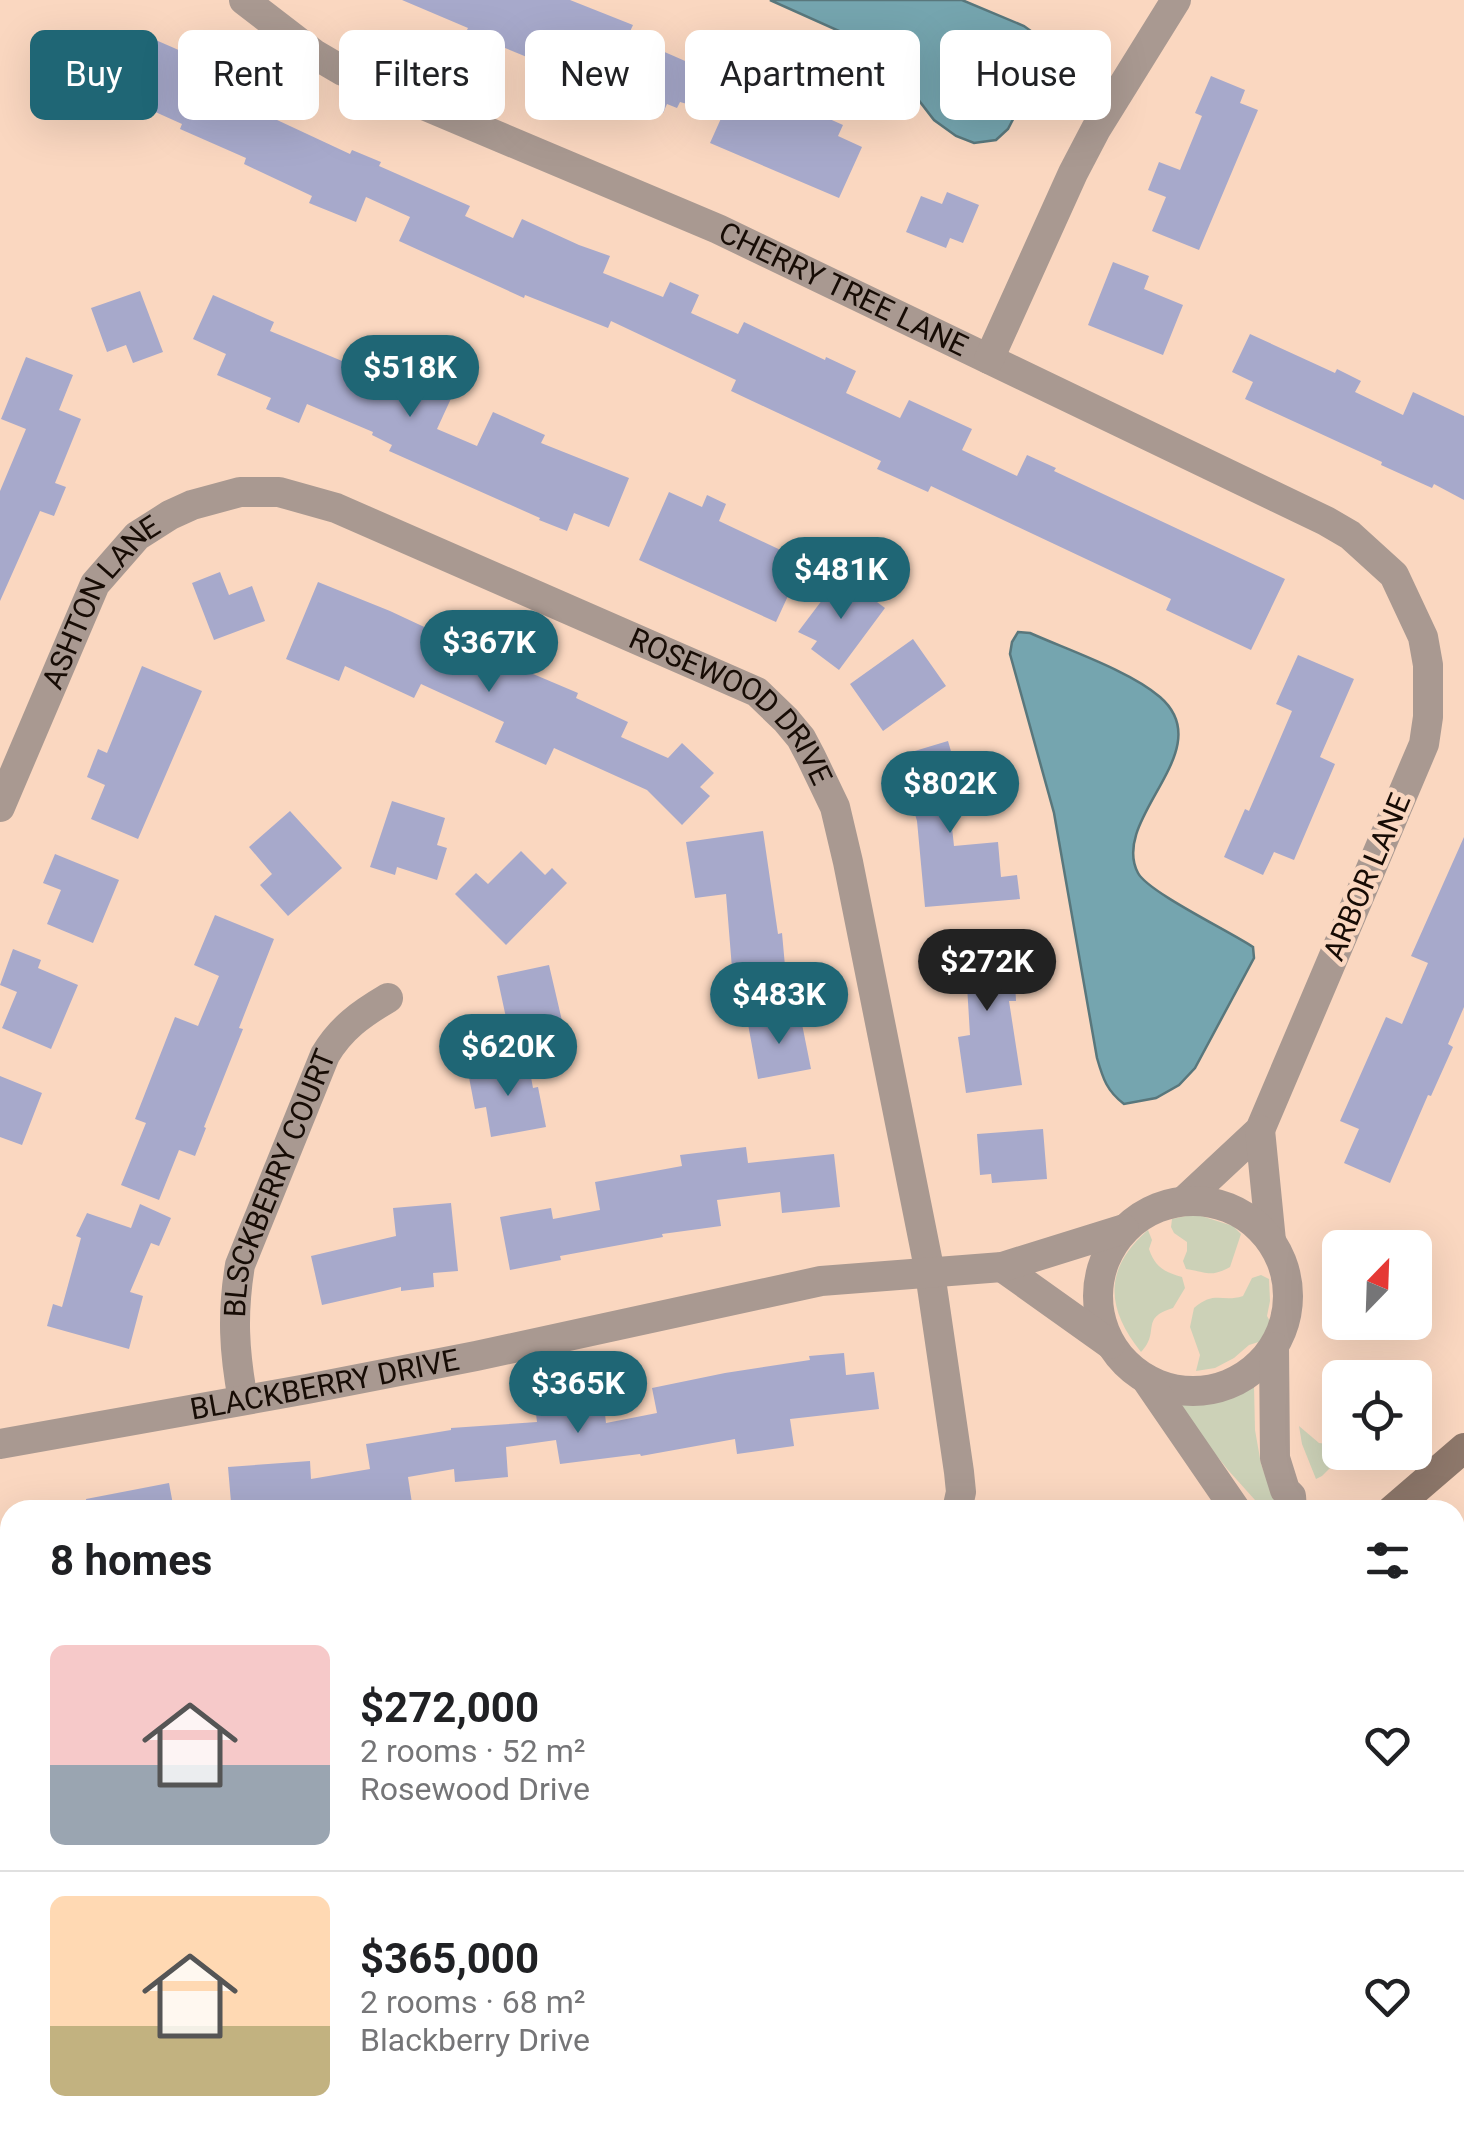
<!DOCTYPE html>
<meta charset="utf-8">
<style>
:root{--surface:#fff;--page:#f2f2f2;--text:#202124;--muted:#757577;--line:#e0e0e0;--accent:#1f6675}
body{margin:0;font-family:Roboto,sans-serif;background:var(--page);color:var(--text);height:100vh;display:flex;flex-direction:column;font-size:38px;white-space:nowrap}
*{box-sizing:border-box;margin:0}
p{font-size:32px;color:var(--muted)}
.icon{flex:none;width:55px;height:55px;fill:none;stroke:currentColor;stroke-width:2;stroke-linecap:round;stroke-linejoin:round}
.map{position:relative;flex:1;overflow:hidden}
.details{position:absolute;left:0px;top:1500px;width:1465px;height:642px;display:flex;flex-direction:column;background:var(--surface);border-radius:30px 30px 0 0;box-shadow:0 10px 40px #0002}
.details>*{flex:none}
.top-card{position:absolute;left:30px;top:30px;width:1405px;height:90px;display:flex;gap:20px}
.needle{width:65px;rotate:23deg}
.tools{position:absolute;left:1322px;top:1230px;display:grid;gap:20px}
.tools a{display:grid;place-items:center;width:110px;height:110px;border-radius:15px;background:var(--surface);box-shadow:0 10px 40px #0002;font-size:50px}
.price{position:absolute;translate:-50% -85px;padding:0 22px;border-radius:35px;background:var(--accent);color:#fff;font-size:32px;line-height:65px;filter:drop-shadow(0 2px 5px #0008)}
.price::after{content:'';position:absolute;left:50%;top:60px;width:30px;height:22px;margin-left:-15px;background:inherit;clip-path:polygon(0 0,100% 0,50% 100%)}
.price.on{background:#222;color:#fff}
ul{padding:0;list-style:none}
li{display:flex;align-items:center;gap:30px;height:250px;padding:0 50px}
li+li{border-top:2px solid var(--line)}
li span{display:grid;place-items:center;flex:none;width:280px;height:200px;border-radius:15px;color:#555}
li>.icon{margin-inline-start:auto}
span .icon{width:120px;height:120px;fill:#fffc;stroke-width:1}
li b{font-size:42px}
h2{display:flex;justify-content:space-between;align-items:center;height:120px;padding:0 50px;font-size:42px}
.chip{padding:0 35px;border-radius:15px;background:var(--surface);box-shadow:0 10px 40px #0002;font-size:35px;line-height:90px}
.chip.on{background:var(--accent);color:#fff}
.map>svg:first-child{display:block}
</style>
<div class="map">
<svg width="1464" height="2141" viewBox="0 0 1464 2141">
<rect width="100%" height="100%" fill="#fad7c0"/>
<!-- green -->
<path fill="#ccd1b7" d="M1195,1214l38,12 8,8 -11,33c-20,11 -23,5 -44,2l-3,-8 4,-10v-9l-13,-9 -3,-6 1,-8z
M1148,1230l4,10 -3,9c6,18 15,23 33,28l3,11 -12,20c-34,10 -12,24 -32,44 -35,-44 -38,-83 7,-122z
M1261,1275l8,4 1,22 -3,15 11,20 -29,9 -15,13 -19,10 -19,3 4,-16 -10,-28 4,-19c21,-18 28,-5 49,-12l9,-18z
M1254,1386l1,44 6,34 17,46h-14l-36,-40 -51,-64 2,-5 14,1 16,-13 21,7z
M1299,1426l20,17 17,2 4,-3v10l5,1 -23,23 -6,3 -14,-35z
M829,2132h177v9h-188z"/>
<!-- water -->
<path fill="#75a5af" stroke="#59777c" stroke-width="2.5" d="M770,0h192l62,26 11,8 5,11 -1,24 -31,60 -12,11 -22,3 -18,-7 -22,-16 -47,-61 -21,-16z
M1018,632l12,1c38,17 100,38 130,64 61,53 -51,121 -22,176 10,19 91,58 115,74l1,11 -59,110 -16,17 -23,13 -32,6c-17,-13 -21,-25 -27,-46l-43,-245 -44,-159 2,-12z"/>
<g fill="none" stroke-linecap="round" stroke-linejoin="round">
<!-- stream -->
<path stroke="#59777c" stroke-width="9" d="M1171,2141l3,-9"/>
</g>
<!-- building -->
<path fill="#a7a9cb" d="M402,0h168l63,25 -5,11 64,28 1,-3 45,18 2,-6 52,23 -3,5 54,24 -5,11 24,11 -23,51 -129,-55 13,-29 -43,-12 -3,6 -10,-4 -4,9 -30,-12 8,-22 -39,-17 -3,7 -19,-8 -7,15 -107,-44 2,-4z
M142,34l48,21 -7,16 69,30 -3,6 101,47 2,-4 29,12 -2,4 91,40 -5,10 48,22 9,-19 57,26 31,11 -7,17 60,24 7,-15 29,13 -8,18 47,21 6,-12 81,38 1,-3 30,14 -10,22 54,25 9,-18 63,29 -10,21 55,26 10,-21 29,13 -2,3 231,108 -34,71 -85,-40 5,-11 -240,-113 -3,6 -51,-23 4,-8 -150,-70 5,-11 -125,-59 -3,7 -83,-33 -1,3 -125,-57 11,-24 -44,-20 -10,25 -47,-19 3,-7 -68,-32 2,-6 -66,-29 2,-5 -51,-23 4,-10 -16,-7z
M1211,76l34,14 -5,13 18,7 -59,140 -47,-19 14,-34 -18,-7 11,-28 21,8 22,-54 -7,-3z
M947,192l32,13 -16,38 -13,-5 -4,10 -40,-16 15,-36 21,8z
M1113,262l36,14 -5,13 39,16 -20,50 -75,-30z
M140,291l23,61 -30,11 -7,-18 -19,7 -16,-44z
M213,295l61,27 -4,9 125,52 11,-24 20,9 -4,9 32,15 -17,37 40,17 16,-34 52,23 -4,8 88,35 -20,49 -35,-14 -7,18 -28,-11 1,-2 -151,-67 3,-6 -20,-10 1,-3 -66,-28 -8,19 -33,-14 5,-11 -54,-23 9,-21 -33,-15z
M1250,334l85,39 2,-4 24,12 -6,11 48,23 10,-23 51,24v84l-30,-16 -2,4 -51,-23 1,-3 -137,-63 8,-17 -21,-10z
M26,357l47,18 -14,35 22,9 -26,64 11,4 -12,29 -14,-5 -40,90v-110l26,-62 -25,-10z
M669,492l33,15 5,-12 19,9 -7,17 85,40 -28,61 -137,-62z
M220,572l9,23 23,-9 13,35 -51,19 -22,-57z
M841,575l44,33 -46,62 -28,-21 6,-8 -19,-9z
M318,582l72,29 135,63 1,-3 52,22 -2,5 52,24 -7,15 47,21 14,-15 32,30 -14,14 10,9 -28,29 -35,-35 -93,-42 -8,17 -51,-23 9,-20 -83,-38 -7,14 -69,-32 -6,15 -53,-22z
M913,639l33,47 -63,45 -33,-47z
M1298,655l56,24 -34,78 15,7 -41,96 -20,-8 -11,23 -39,-18 21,-48 4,2 43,-100 -16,-7z
M142,666l60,25 -64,148 -47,-20 14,-34 -18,-8 11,-28 9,4z
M948,741l16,55 -15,4 5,46 44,-4 3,35 16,-2 3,24 -95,8 -8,-86 -19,-65z
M392,801l53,17 -8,27 10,3 -10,32 -40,-13 -2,8 -25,-8z
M290,811l52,57 -54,48 -28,-31 12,-11 -23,-27z
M763,831l15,103 4,-1 4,44 -53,4 -7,-87 -31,4 -9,-56z
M1464,837v170l-16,37 5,3 -22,49 -3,-1 -38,88 -46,-20 15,-34 -19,-8 46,-104 16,7 26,-61 -17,-7z
M521,851l24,24 7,-7 15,15 -61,62 -51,-51 21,-21 12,11z
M55,854l64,26 -26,63 -46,-19 14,-34 -18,-7z
M215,915l59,24 -35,89 4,1 -39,98 2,1 -11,28 -16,-6 -20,50 -38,-15 25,-62 -11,-4 40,-102 23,9 21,-50 -25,-11z
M1013,942l3,59h-7l13,84 -56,8 -8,-56 12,-2 -4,-66 -29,1 -1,-24z
M13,949l28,11 -3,8 40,17 -27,64 -49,-21 15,-36 -17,-7z
M549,965l14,60 -53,11 -13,-60z
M800,1014l11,55 -53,10 -10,-55z
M528,1061l5,27 5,-1 8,40 -55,10 -5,-30 -11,2 -7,-37z
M0,1076l42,17 -20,52 -22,-8z
M1043,1129l4,50 -55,4 -1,-9 -11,1 -3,-41z
M746,1147l2,16 86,-9 6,53 -58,6 -2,-21 -63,8 4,26 -59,8 1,3 -103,19 1,4 -51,10 -10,-53 51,-9 2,11 47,-9 -5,-28 87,-16 -2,-11z
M451,1203l7,68 -25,2 1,14 -33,4v-4l-79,18 -11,-49 85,-20 -3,-28z
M140,1204l31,14 -12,28 -8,-3 -21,49 13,4 -14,53 -82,-23 6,-22 9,3 19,-69 -5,-2 11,-23 44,15z
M844,1353l2,22 28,-3 5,37 -89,10 4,27 -57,8 -2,-15 -94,17 -1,-2 -80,10 -4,-24 -50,7 2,30 -53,5 -1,-13 -46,8 5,33h-154l-1,-10 -27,2 -3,-35 82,-6 1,18 59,-10 -4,-25 85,-14v-2l86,-6 -1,-8 68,-9 2,18 51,-10 -5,-25 73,-15 85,-13 -1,-4z
M169,1483l5,27h-87l-1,-11z"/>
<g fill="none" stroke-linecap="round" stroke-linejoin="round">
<!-- minor -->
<g stroke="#a99991" stroke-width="30">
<path id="s1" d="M244,0l70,54 29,17 375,158 608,292 24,14 44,40 29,62 5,28v52l-4,27 -164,386 -75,70"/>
<path d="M989,359l84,-186 23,-44 80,-129"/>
<path id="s2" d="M0,807l95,-223 42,-48 33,-21 22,-10 48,-13h39l57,16 421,184 29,28 15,18 10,19 24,50 13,55 82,411 29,199 2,20 -4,18"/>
<path d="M1260,1130l11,111"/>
<circle cx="1193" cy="1296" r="95"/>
<path d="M1002,1267l108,77"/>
<path d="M1274,1347l1,111 10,32 6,6 1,14"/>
<path d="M1146,1379l90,131"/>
<path id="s3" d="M243,1400c-9,-49 -11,-86 -3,-135l85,-210c16,-27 36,-41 63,-57"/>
<path id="s4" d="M0,1444l307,-55 169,-33 345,-75 181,-14 122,-38"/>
<path d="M0,1903l10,-3"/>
<path d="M1455,2100l9,-21"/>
<path d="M270,2141l10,-9"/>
<path d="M1438,2141l3,-9"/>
</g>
<!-- secondary -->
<path stroke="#8e786b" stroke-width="30" d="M1392,1510l72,-62
M1455,1547l9,-7
M1051,2132l2,9
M650,2141l10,-9
M763,2141l10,-9"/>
</g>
<g text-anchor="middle" stroke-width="9" stroke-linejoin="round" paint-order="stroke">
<!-- street labels -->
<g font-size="30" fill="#170c05" stroke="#fad7c0">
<text dy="10" stroke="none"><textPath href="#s1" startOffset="668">CHERRY TREE LANE</textPath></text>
<text dy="10" stroke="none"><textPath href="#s2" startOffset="230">ASHTON LANE</textPath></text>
<text dy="10" stroke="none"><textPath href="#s2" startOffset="965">ROSEWOOD DRIVE</textPath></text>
<text transform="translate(1367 877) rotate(-67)" y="10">ARBOR LANE</text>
<text dy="10" stroke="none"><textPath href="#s3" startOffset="225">BLSCKBERRY COURT</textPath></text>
<text dy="10" stroke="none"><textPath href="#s4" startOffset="330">BLACKBERRY DRIVE</textPath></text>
</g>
</g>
</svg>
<div class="tools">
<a><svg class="needle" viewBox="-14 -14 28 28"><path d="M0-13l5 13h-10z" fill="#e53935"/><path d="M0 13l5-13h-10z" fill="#757577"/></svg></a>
<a><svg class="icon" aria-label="locate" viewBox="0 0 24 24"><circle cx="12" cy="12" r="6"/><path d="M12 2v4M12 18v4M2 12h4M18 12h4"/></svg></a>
</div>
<b class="price" style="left:410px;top:420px">$518K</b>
<b class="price" style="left:841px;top:622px">$481K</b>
<b class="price" style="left:489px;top:695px">$367K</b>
<b class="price" style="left:950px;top:836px">$802K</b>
<b class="price on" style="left:987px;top:1014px">$272K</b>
<b class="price" style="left:779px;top:1047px">$483K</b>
<b class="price" style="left:508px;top:1099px">$620K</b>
<b class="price" style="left:578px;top:1436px">$365K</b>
<div class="top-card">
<a class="chip on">Buy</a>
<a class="chip">Rent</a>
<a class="chip">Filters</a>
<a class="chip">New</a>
<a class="chip">Apartment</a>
<a class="chip">House</a>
</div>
<section class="details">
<h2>8 homes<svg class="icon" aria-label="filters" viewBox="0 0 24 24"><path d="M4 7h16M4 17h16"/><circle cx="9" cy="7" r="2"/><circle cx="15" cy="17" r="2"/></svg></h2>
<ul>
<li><span style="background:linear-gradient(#f6c9c9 60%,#9aa5b1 0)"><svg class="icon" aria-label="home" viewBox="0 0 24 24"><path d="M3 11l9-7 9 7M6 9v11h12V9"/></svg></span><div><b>$272,000</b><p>2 rooms · 52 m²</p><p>Rosewood Drive</p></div><svg class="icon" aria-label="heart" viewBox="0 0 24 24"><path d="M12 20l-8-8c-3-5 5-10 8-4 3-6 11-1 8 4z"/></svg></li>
<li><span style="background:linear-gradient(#ffd9b3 65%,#c2b280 0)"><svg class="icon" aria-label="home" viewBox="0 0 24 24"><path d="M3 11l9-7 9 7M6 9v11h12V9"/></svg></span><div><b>$365,000</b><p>2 rooms · 68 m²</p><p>Blackberry Drive</p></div><svg class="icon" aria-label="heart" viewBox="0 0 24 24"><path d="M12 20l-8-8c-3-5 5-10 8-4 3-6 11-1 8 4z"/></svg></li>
</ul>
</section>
</div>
